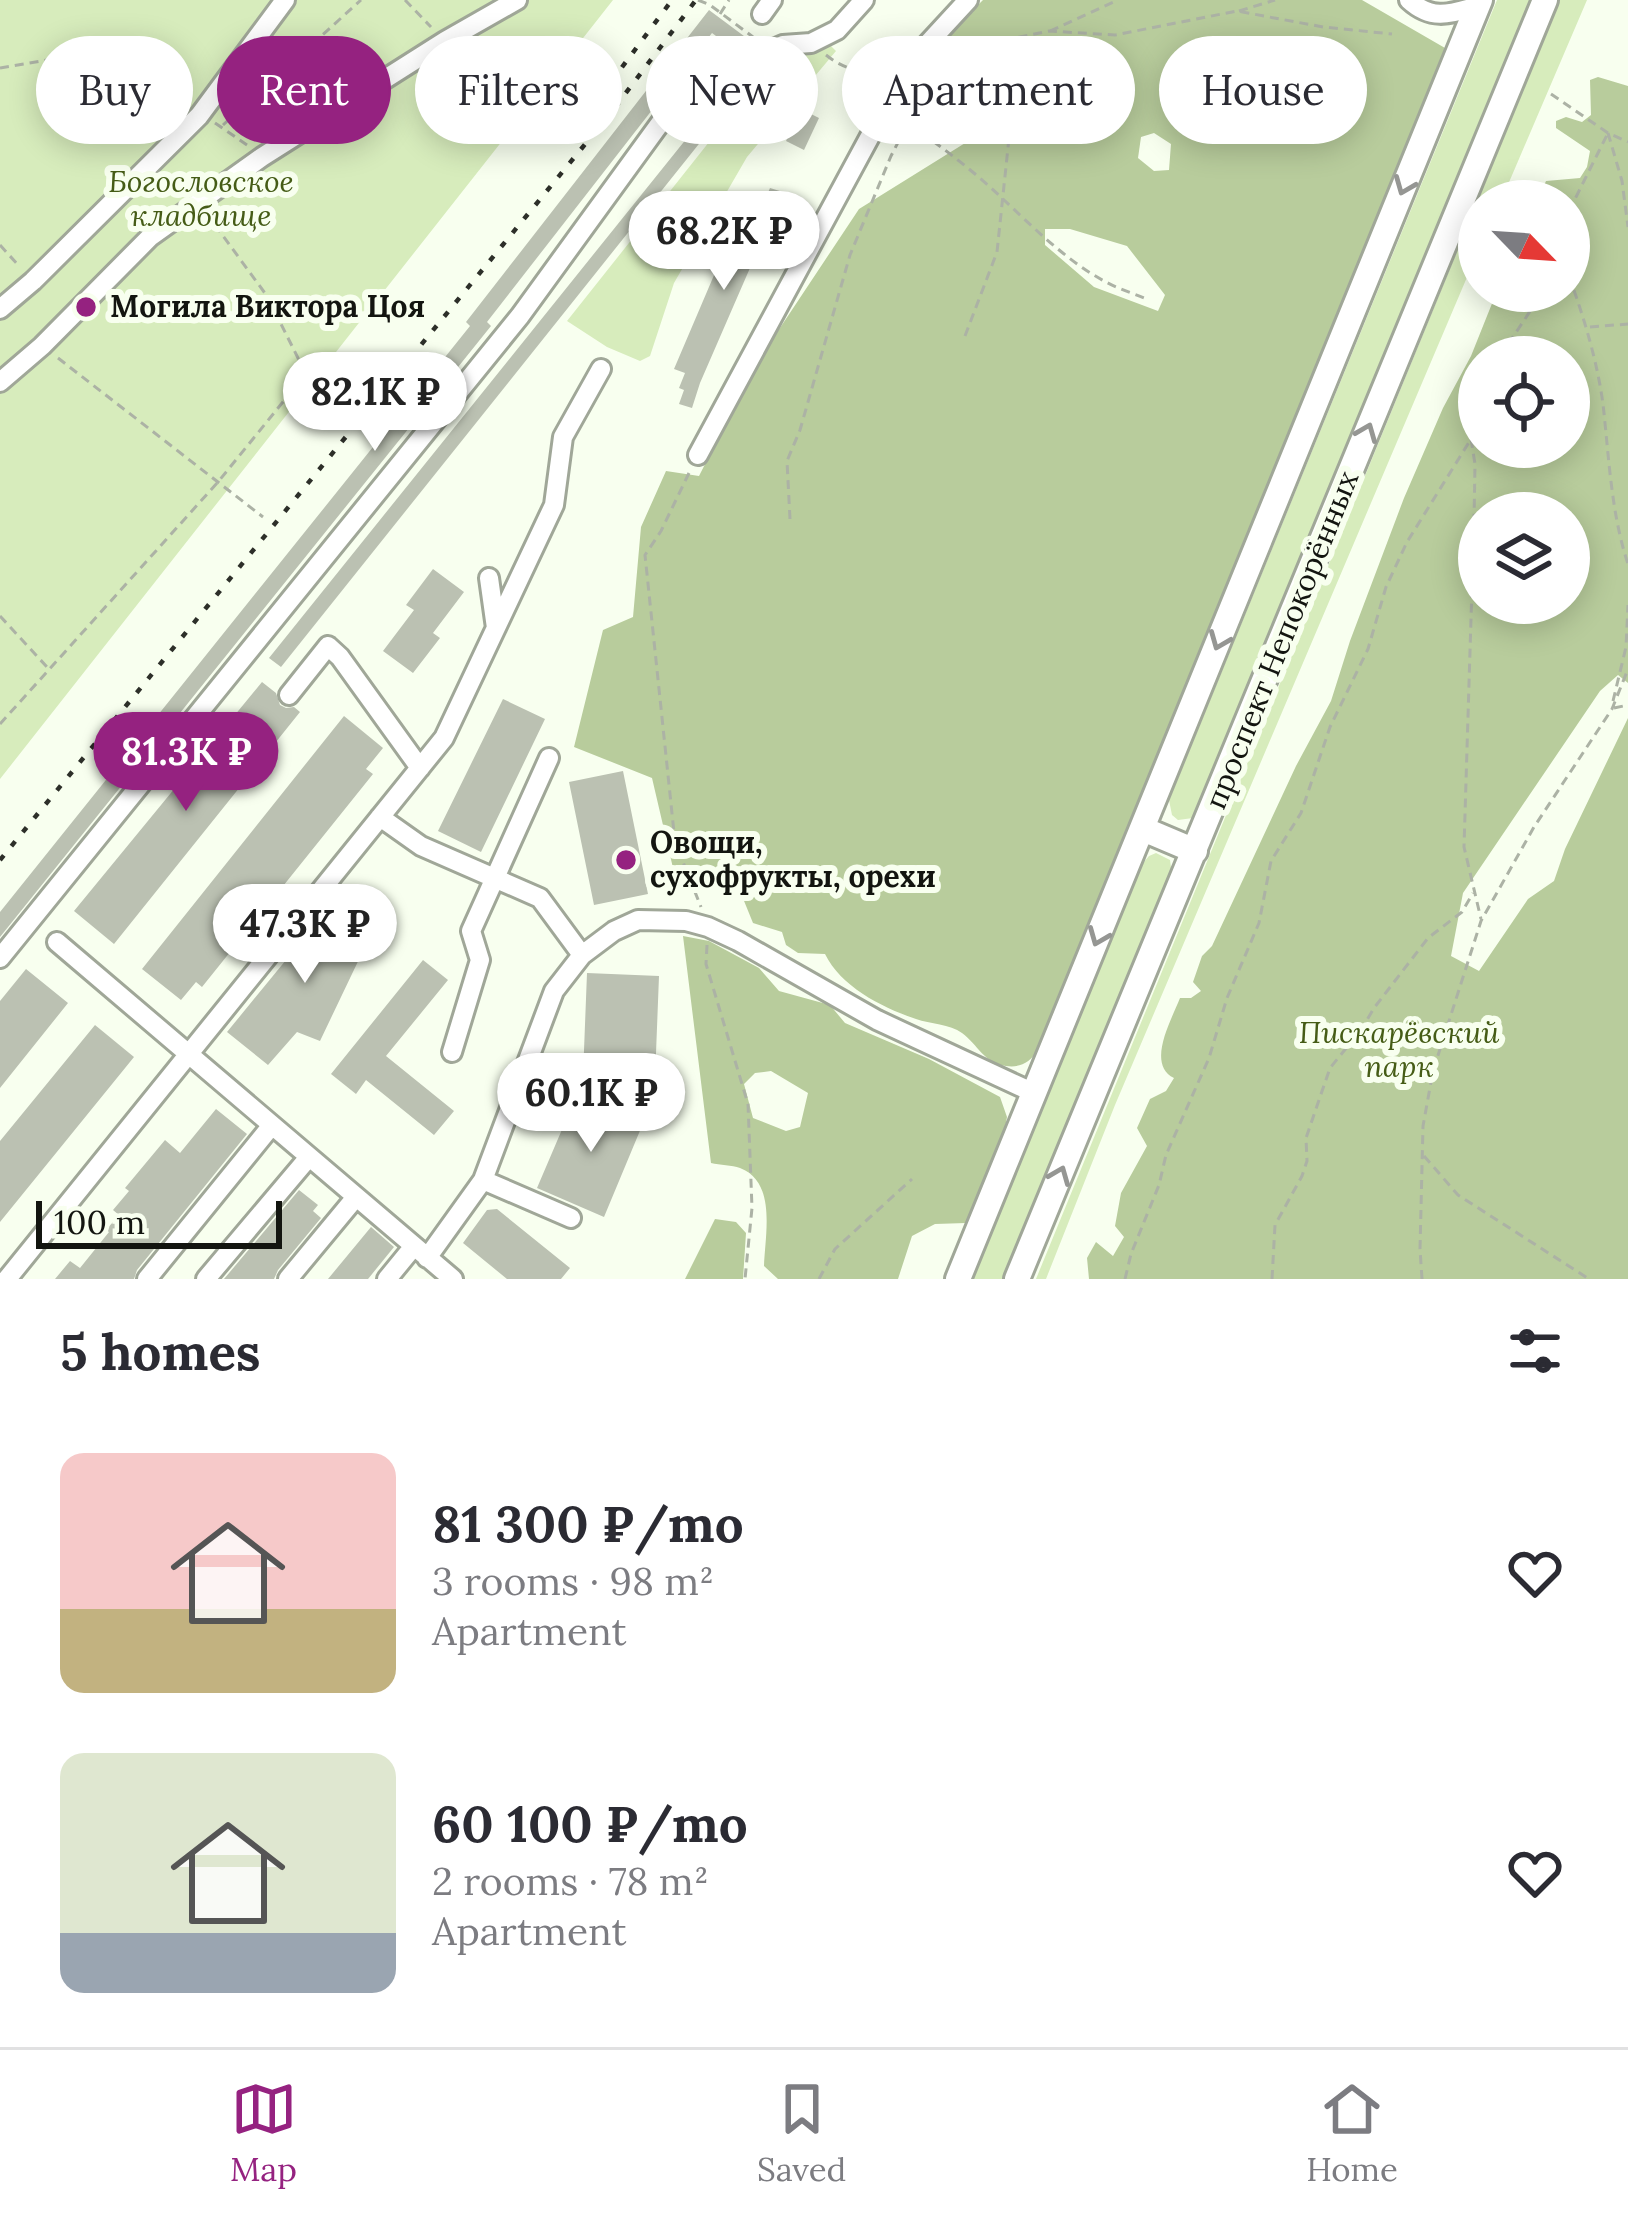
<!DOCTYPE html>
<meta charset="utf-8">
<style>
:root{--surface:#fff;--page:#f7f7f7;--text:#2b2b33;--muted:#7c7c81;--line:#e1e1e2;--accent:#952280}
body{margin:0;font-family:Lora,serif;background:var(--page);color:var(--text);height:100vh;display:flex;flex-direction:column;font-size:45px;white-space:nowrap}
*{box-sizing:border-box;margin:0}
p{font-size:39px;color:var(--muted)}
.icon{flex:none;width:66px;height:66px;fill:none;stroke:currentColor;stroke-width:2;stroke-linecap:round;stroke-linejoin:round}
.map{position:relative;height:1279px;overflow:hidden}
.panel{display:flex;flex-direction:column;background:var(--surface);flex:1}
.panel>*{flex:none}
.guide{position:absolute;left:36px;top:36px;width:1557px;height:108px;display:flex;gap:24px}
.needle{width:78px;rotate:115deg}
.fabs{position:absolute;left:1458px;top:180px;display:grid;gap:24px}
.fabs a{display:grid;place-items:center;width:132px;height:132px;border-radius:50%;background:var(--surface);box-shadow:0 6px 30px #0003;font-size:60px}
.scale{position:absolute;left:36px;bottom:30px;width:246px;box-sizing:border-box;padding-left:12px;border:6px solid #131510;border-top:0;font-size:33px;line-height:42px;white-space:nowrap;color:#131510;-webkit-text-stroke:9px #f8ffef;paint-order:stroke}
.price{position:absolute;translate:-50% -102px;padding:0 27px;border-radius:42px;background:#fff;color:#222;font-size:39px;line-height:78px;filter:drop-shadow(0 3px 6px #0008)}
.price::after{content:'';position:absolute;left:50%;top:72px;width:36px;height:27px;margin-left:-18px;background:inherit;clip-path:polygon(0 0,100% 0,50% 100%)}
.price.current{background:var(--accent);color:#fff}
ul{padding:0;list-style:none}
li{display:flex;align-items:center;gap:36px;height:300px;padding:0 60px}
li span{display:grid;place-items:center;flex:none;width:336px;height:240px;border-radius:24px;color:#555}
li>.icon{margin-inline-start:auto}
span .icon{width:144px;height:144px;fill:#fffc;stroke-width:1}
li b{font-size:51px}
h2{display:flex;justify-content:space-between;align-items:center;height:144px;padding:0 60px;font-size:51px}
.chip{padding:0 42px;border-radius:54px;background:var(--surface);box-shadow:0 6px 30px #0003;font-size:42px;line-height:108px}
.chip.current{background:var(--accent);color:#fff}
.menu{display:flex;justify-content:space-around;align-items:center;height:168px;border-top:3px solid var(--line);background:var(--surface);font-size:33px;color:var(--muted)}
.menu a{display:grid;justify-items:center;gap:6px}
.menu .current{color:var(--accent)}
.map>svg:first-child{display:block}
</style>
<div class="map">
<svg width="1628" height="1279" viewBox="0 0 1628 1279">
<rect width="100%" height="100%" fill="#f8ffef"/>
<!-- green -->
<path fill="#d7ecbc" d="M0,0h613l-613,779z
M1497,0h34l-332,811 -6,7 -15,2 -6,-5 -3,-15z
M1560,0h27l-86,201h-22v48l-364,856 -69,174h-10z
M831,46l5,5 -89,106 -73,126 -24,73 -10,5 -33,-14 -40,-26 208,-262z
M1156,853l14,7 2,15 -165,404h-34l170,-416 6,-7z"/>
<!-- forest -->
<path fill="#b8cc9c" fill-rule="evenodd" d="M983,0h379l83,48 -407,1002c-8,12 -17,18 -32,16 -22,-3 -28,-21 -44,-33 -12,-9 -32,-9 -46,-14 -33,-11 -75,-32 -91,-65l-27,-1 -12,-8 -4,-13 -29,-9 -13,-32 -30,-16 -12,7 -12,-4 -13,-10 -21,-90 -78,-31 29,-117 30,-13 8,-90 25,-56 33,5 57,-112 103,-155 119,-74 18,-26 -50,-72zM1154,133l17,11 -2,26 -15,1 -16,-13 3,-21zM1045,229h25l57,17 38,49 -7,16 -64,-24 -49,-42z
M1598,77l30,9v597l-10,-8 -18,16 -137,202 -12,63 28,15 49,-72 26,-18 11,-32 63,-131v561h-539l-2,-21 9,-16 17,14 11,-19 -9,-11 6,-33 26,-47 -10,-18 13,-29 16,-8 8,-13c-28,-14 -3,-57 6,-80h11l10,-7 -8,-9 9,-26 10,-10 84,-180 35,-65 19,-60 54,-143 39,-90 28,-52 26,-65h72v-90h-32l9,-20 34,-3 7,-11 3,-16 -34,-23v-7l10,-4 16,5 9,-7 -1,-35zM1479,357h90v90h-90zM1479,513h90v90h-90z
M683,936l26,5 50,27 20,23 51,14 15,18 84,36 71,38 7,20 -2,11 -39,95 -31,1 -23,12 -14,43h-120l-14,-13c1,-31 13,-84 -24,-98 -8,-3 -20,-3 -29,-5zM771,1071l37,22 -8,34 -14,4 -33,-13 -9,-34 11,-11z
M715,1219l21,3 10,11 -3,46h-58z"/>
<!-- building -->
<path fill="#bbc1b2" d="M709,10l43,32 -16,9 -24,-18 -225,289 4,4 -491,611v-25l470,-586 -4,-4z
M732,82l10,8 -461,577 -12,-9z
M801,109l18,9 -15,32 -18,-9z
M770,188l13,4 -83,191 -8,25 -13,-4 5,-14 -5,-2 6,-15 -11,-4 58,-136 17,-34 13,7z
M433,569l31,23 -31,41 7,5 -27,35 -30,-22 31,-41 -8,-5z
M262,682l14,11 4,12 6,3 8,-1 6,5 -186,232 -40,-33z
M503,699l42,20 -64,133 -43,-21z
M344,716l39,32 -17,21 7,5 -171,213 -6,-5 -15,18 -39,-31z
M623,771l25,123 -54,11 -25,-123z
M336,899l37,31 -53,111 -23,-9 -29,33 -41,-33z
M423,960l25,20 -62,76 68,55 -20,24 -68,-55 -10,14 -25,-20z
M26,969l42,34 -68,85v-87z
M587,973l72,3 -4,103 -72,-3z
M95,1025l39,32 -134,165v-81z
M578,1092l66,29 -40,96 -67,-29z
M216,1109l31,25 -110,136 -3,9h-79l15,-18 10,7 29,-36 -3,-2 13,-15 -6,-5 16,-19 -4,-3 40,-48 15,13z
M299,1190l19,15 -5,6 8,7 -43,52 -4,9h-50z
M497,1209l73,59 -9,11h-54l-44,-36 24,-33z
M371,1227l23,20 -26,32h-40z"/>
<g fill="none" stroke-linecap="round" stroke-linejoin="round">
<defs>
<path id="minor" d="M1409,0c23,21 41,14 69,6
M762,14l10,-14
M0,309l33,-28 166,-165 86,-116
M0,382l42,-36 108,-109 112,-80 183,-116 72,-41
M698,455l211,-391 59,-64
M489,578l7,50
M289,695l39,-49 12,11 80,111
M380,817l41,29 119,52 42,57
M57,942l396,337
M0,958l520,-642 149,-205 40,-34 74,-32 28,-2 26,-13 27,-30
M452,1052l28,-92 -9,-29 78,-173
M483,1180l88,38
M427,1258l56,-78 71,-189 28,-36 32,-24 24,-11 48,1 22,6 30,14 139,79 157,73
M7,1279l437,-541 110,-233 9,-68 38,-68
M147,1279l125,-154
M206,1279l103,-122
M288,1279l68,-82
M387,1279l27,-33"/>
<path id="major" d="M1143,829l52,22
M958,1279l522,-1279
M1017,1279l528,-1279"/>
</defs>
<!-- minor casing -->
<use href="#minor" stroke="#a0a798" stroke-width="24"/>
<!-- major casing -->
<use href="#major" stroke="#a0a798" stroke-width="30"/>
<!-- path -->
<path stroke="#acb2a5" stroke-width="3" stroke-dasharray="9 6" stroke-linecap="butt" d="M405,0l26,27
M698,0l12,5 43,32
M1239,11l36,-11
M720,14l9,-14
M1050,31l68,-31
M945,52l104,-21 66,4 122,-24 86,16 69,7
M826,55c20,16 35,17 58,13
M0,68l59,-10 120,50
M1551,94l57,39 20,9
M215,123l32,22
M909,124c33,23 66,48 95,76 31,29 64,62 102,82 13,7 29,12 43,18
M223,125l138,-125
M1608,133l14,48 6,46
M1569,211l38,-76
M0,245l19,21
M1569,276c15,42 28,84 34,128 6,53 8,109 25,160
M1590,327l38,-3
M965,336l32,-84 16,-152 14,-62
M1501,357c12,-23 29,-42 40,-66
M58,358l205,159
M1471,439l4,25 -1,57 -10,326 17,72
M689,473l-28,58 -16,24 30,287 26,65
M790,519l-3,-58 13,-31 50,-175 41,-99 17,-33v-21
M0,616l47,51
M1613,701l13,-54 2,-42
M1614,708l14,-3
M0,724l218,-242 86,-106 -2,-10 -35,-70 -57,-78
M707,945l-1,19 42,140 4,104 -7,71
M1424,1156l34,39 131,84
M819,1279l16,-30 77,-70
M1125,1279l6,-25 28,-69 7,-30 43,-97 18,-60 32,-75 12,-62 30,-48 29,-86 38,-78 18,-62 21,-45 64,-103 8,-26
M1272,1279l3,-54 27,-49 5,-15 -1,-23 24,-70 31,-38 13,-22 54,-70 34,-26 11,-19
M1422,1279l-2,-30 3,-123 10,-55 48,-150 53,-94 78,-118 16,-40"/>
<!-- minor -->
<use href="#minor" stroke="#fff" stroke-width="18"/>
<!-- major -->
<use href="#major" stroke="#fff" stroke-width="24"/>
<!-- rail -->
<path stroke="#2d2f29" stroke-width="4.5" stroke-dasharray="6 12" stroke-linecap="butt" d="M579,125l93,-125
M0,860l613,-750 83,-110"/>
</g>
<!-- one-way arrows -->
<defs><path id="oneway-chevron" d="M-2-3.5L2.5 0L-2 3.5" fill="none" stroke-width="1.6" stroke-linecap="round" stroke-linejoin="round" transform="scale(3)"/></defs>
<g stroke="#959693">
<use href="#oneway-chevron" transform="translate(1404 186) rotate(112)"/>
<use href="#oneway-chevron" transform="translate(1367 432) rotate(-68)"/>
<use href="#oneway-chevron" transform="translate(1219 641) rotate(112)"/>
<use href="#oneway-chevron" transform="translate(1098 937) rotate(112)"/>
<use href="#oneway-chevron" transform="translate(1060 1175) rotate(-68)"/>
</g>
<!-- markers -->
<g fill="#952280" stroke="#f8ffef" stroke-width="4.5">
<circle cx="86" cy="307" r="12"/>
<circle cx="626" cy="860" r="12"/>
</g>
<g text-anchor="middle" stroke-width="12" stroke-linejoin="round" paint-order="stroke">
<!-- park labels -->
<g font-size="30" font-style="italic" fill="#455c16" stroke="#f8ffef">
<text x="201" y="192">Богословское<tspan x="201" dy="34">кладбище</tspan></text>
<text x="1399" y="1043">Пискарёвский<tspan x="1399" dy="34">парк</tspan></text>
</g>
<!-- poi labels -->
<g font-size="30" font-weight="bold" fill="#131510" stroke="#f8ffef" text-anchor="start">
<text x="110" y="317">Могила Виктора Цоя</text>
<text x="650" y="853">Овощи,<tspan x="650" dy="34">сухофрукты, орехи</tspan></text>
</g>
<!-- street labels -->
<g font-size="30" fill="#131510" stroke="#f8ffef">
<text transform="translate(1282 640) rotate(-68)" y="10">проспект Непокорённых</text>
</g>
</g>
</svg>
<div class="fabs">
<a><svg class="needle" viewBox="-14 -14 28 28"><path d="M0-13l5 13h-10z" fill="#e53935"/><path d="M0 13l5-13h-10z" fill="#7c7c81"/></svg></a>
<a><svg class="icon" aria-label="locate" viewBox="0 0 24 24"><circle cx="12" cy="12" r="6"/><path d="M12 2v4M12 18v4M2 12h4M18 12h4"/></svg></a>
<a><svg class="icon" aria-label="layers" viewBox="0 0 24 24"><path d="M12 4l9 5-9 5-9-5zM3 14l9 5 9-5"/></svg></a>
</div>
<div class="scale">100 m</div>
<b class="price" style="left:724px;top:293px">68.2K ₽</b>
<b class="price" style="left:375px;top:454px">82.1K ₽</b>
<b class="price current" style="left:186px;top:814px">81.3K ₽</b>
<b class="price" style="left:305px;top:986px">47.3K ₽</b>
<b class="price" style="left:591px;top:1155px">60.1K ₽</b>
<div class="guide">
<a class="chip">Buy</a>
<a class="chip current">Rent</a>
<a class="chip">Filters</a>
<a class="chip">New</a>
<a class="chip">Apartment</a>
<a class="chip">House</a>
</div>
</div>
<section class="panel">
<h2>5 homes<svg class="icon" aria-label="filters" viewBox="0 0 24 24"><path d="M4 7h16M4 17h16"/><circle cx="9" cy="7" r="2"/><circle cx="15" cy="17" r="2"/></svg></h2>
<ul>
<li><span style="background:linear-gradient(#f6c9c9 65%,#c2b280 0)"><svg class="icon" aria-label="home" viewBox="0 0 24 24"><path d="M3 11l9-7 9 7M6 9v11h12V9"/></svg></span><div><b>81 300 ₽/mo</b><p>3 rooms · 98 m²</p><p>Apartment</p></div><svg class="icon" aria-label="heart" viewBox="0 0 24 24"><path d="M12 20l-8-8c-3-5 5-10 8-4 3-6 11-1 8 4z"/></svg></li>
<li><span style="background:linear-gradient(#dfe7d0 75%,#9aa5b1 0)"><svg class="icon" aria-label="home" viewBox="0 0 24 24"><path d="M3 11l9-7 9 7M6 9v11h12V9"/></svg></span><div><b>60 100 ₽/mo</b><p>2 rooms · 78 m²</p><p>Apartment</p></div><svg class="icon" aria-label="heart" viewBox="0 0 24 24"><path d="M12 20l-8-8c-3-5 5-10 8-4 3-6 11-1 8 4z"/></svg></li>
</ul>
</section>
<nav class="menu">
<a class="current"><svg class="icon" aria-label="map" viewBox="0 0 24 24"><path d="M3 6l6-2 6 2 6-2v14l-6 2-6-2-6 2zM9 4v14M15 6v14"/></svg>Map</a>
<a><svg class="icon" aria-label="saved" viewBox="0 0 24 24"><path d="M7 4h10v16l-5-4-5 4z"/></svg>Saved</a>
<a><svg class="icon" aria-label="home" viewBox="0 0 24 24"><path d="M3 11l9-7 9 7M6 9v11h12V9"/></svg>Home</a>
</nav>
